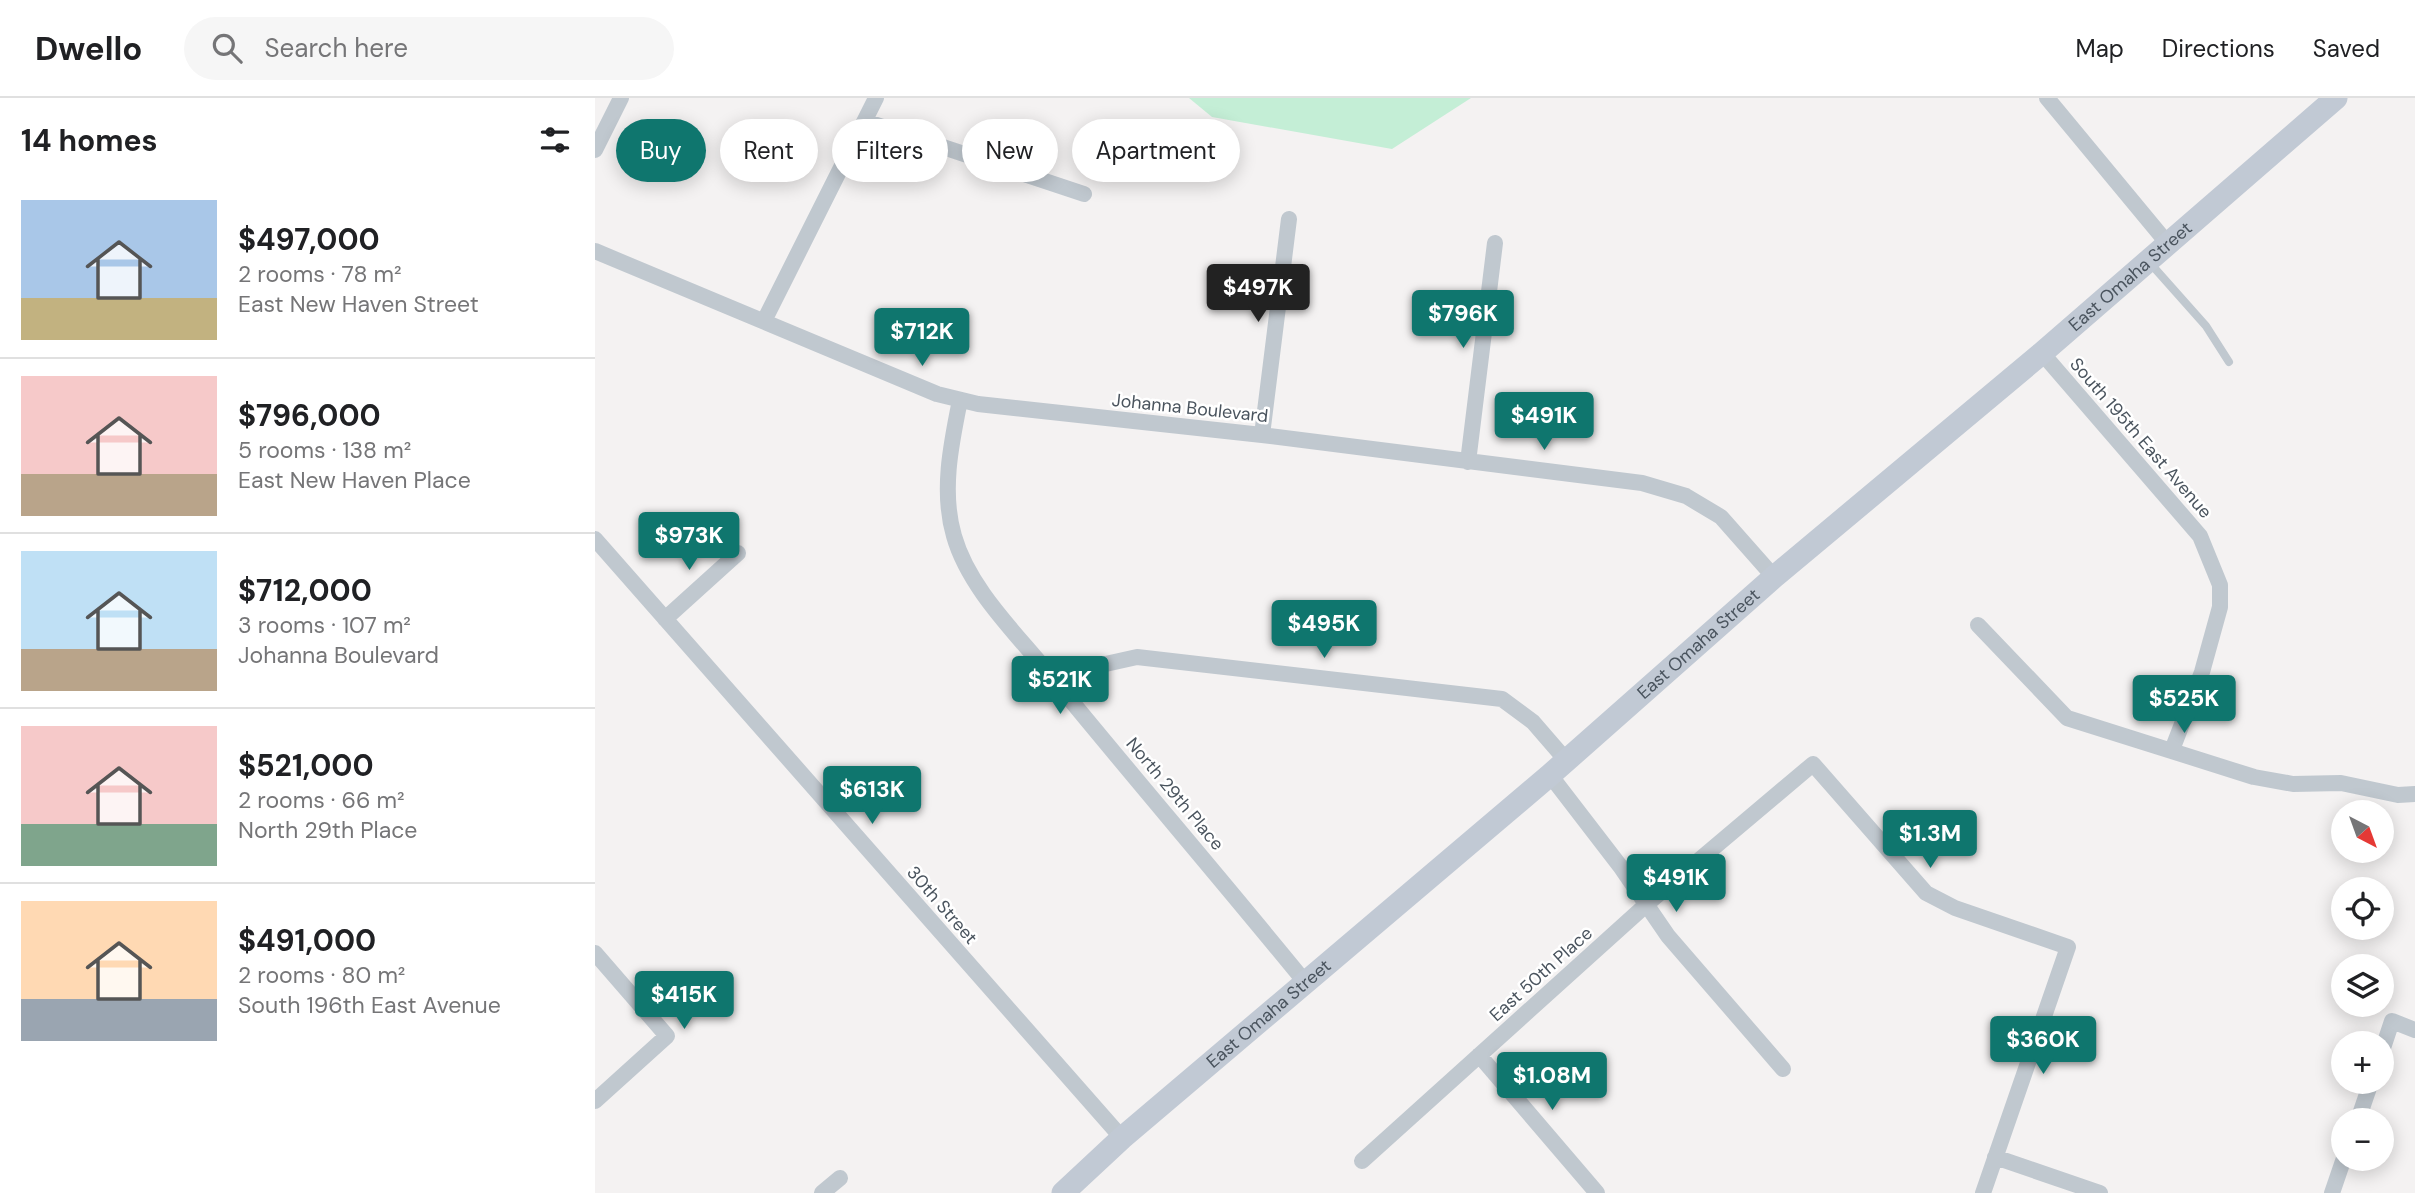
<!DOCTYPE html>
<meta charset="utf-8">
<style>
:root{--surface:#fff;--page:#f6f6f6;--text:#202124;--muted:#757577;--line:#e0e0e0;--accent:#0f766e}
body{margin:0;font-family:"DM Sans",sans-serif;background:var(--page);color:var(--text);height:100vh;display:flex;flex-direction:column;font-size:26px;white-space:nowrap}
*{box-sizing:border-box;margin:0}
p{font-size:23px;color:var(--muted)}
.icon{flex:none;width:38px;height:38px;fill:none;stroke:currentColor;stroke-width:2;stroke-linecap:round;stroke-linejoin:round}
.map{position:relative;flex:1;overflow:hidden}
.panel{display:flex;flex-direction:column;background:var(--surface);width:595px}
.panel>*{flex:none}
.guide{position:absolute;left:21px;top:21px;width:665px;height:63px;display:flex;gap:14px}
.needle{width:46px;rotate:139deg}
.controls{position:absolute;left:1736px;top:702px;display:grid;gap:14px}
.controls a{display:grid;place-items:center;width:63px;height:63px;border-radius:50%;background:var(--surface);box-shadow:0 4px 18px #0003;font-size:35px}
.price{position:absolute;translate:-50% -60px;padding:0 16px;border-radius:7px;background:var(--accent);color:#fff;font-size:23px;line-height:46px;filter:drop-shadow(0 2px 4px #0008)}
.price::after{content:'';position:absolute;left:50%;top:42px;width:21px;height:16px;margin-left:-10px;background:inherit;clip-path:polygon(0 0,100% 0,50% 100%)}
.price.active{background:#222;color:#fff}
ul{padding:0;list-style:none}
li{display:flex;align-items:center;gap:21px;height:175px;padding:0 21px}
li+li{border-top:2px solid var(--line)}
li span{display:grid;place-items:center;flex:none;width:196px;height:140px;border-radius:0px;color:#555}
li>.icon{margin-inline-start:auto}
span .icon{width:84px;height:84px;fill:#fffc;stroke-width:1}
li b{font-size:30px}
h2{display:flex;justify-content:space-between;align-items:center;height:84px;padding:0 21px;font-size:30px}
.pill{padding:0 24px;border-radius:32px;background:var(--surface);box-shadow:0 4px 18px #0003;font-size:24px;line-height:63px}
.pill.active{background:var(--accent);color:#fff}
header{display:flex;align-items:center;gap:42px;box-sizing:border-box;height:98px;padding:0 35px;background:var(--surface);border-bottom:2px solid var(--line)}
header strong{font-size:33px}
nav{display:flex;gap:38px;margin-inline-start:auto;font-size:24px}
.search{width:490px;height:63px;background:var(--page);display:flex;align-items:center;gap:18px;box-sizing:border-box;padding:0 24px;border-radius:38px;color:var(--muted);font-size:26px}
main{display:flex;flex:1;min-height:0}
.map>svg:first-child{display:block}
</style>
<header>
<strong>Dwello</strong>
<div class="search"><svg class="icon" aria-label="search" viewBox="0 0 24 24"><circle cx="10" cy="10" r="6"/><path d="M15 15l6 6"/></svg>Search here</div>
<nav><a>Map</a><a>Directions</a><a>Saved</a></nav>
</header>
<main>
<section class="panel">
<h2>14 homes<svg class="icon" aria-label="filters" viewBox="0 0 24 24"><path d="M4 7h16M4 17h16"/><circle cx="9" cy="7" r="2"/><circle cx="15" cy="17" r="2"/></svg></h2>
<ul>
<li><span style="background:linear-gradient(#a9c7e8 70%,#c2b280 0)"><svg class="icon" aria-label="home" viewBox="0 0 24 24"><path d="M3 11l9-7 9 7M6 9v11h12V9"/></svg></span><div><b>$497,000</b><p>2 rooms · 78 m²</p><p>East New Haven Street</p></div></li>
<li><span style="background:linear-gradient(#f6c9c9 70%,#b9a48a 0)"><svg class="icon" aria-label="home" viewBox="0 0 24 24"><path d="M3 11l9-7 9 7M6 9v11h12V9"/></svg></span><div><b>$796,000</b><p>5 rooms · 138 m²</p><p>East New Haven Place</p></div></li>
<li><span style="background:linear-gradient(#bfe0f5 70%,#b9a48a 0)"><svg class="icon" aria-label="home" viewBox="0 0 24 24"><path d="M3 11l9-7 9 7M6 9v11h12V9"/></svg></span><div><b>$712,000</b><p>3 rooms · 107 m²</p><p>Johanna Boulevard</p></div></li>
<li><span style="background:linear-gradient(#f6c9c9 70%,#7fa58c 0)"><svg class="icon" aria-label="home" viewBox="0 0 24 24"><path d="M3 11l9-7 9 7M6 9v11h12V9"/></svg></span><div><b>$521,000</b><p>2 rooms · 66 m²</p><p>North 29th Place</p></div></li>
<li><span style="background:linear-gradient(#ffd9b3 70%,#9aa5b1 0)"><svg class="icon" aria-label="home" viewBox="0 0 24 24"><path d="M3 11l9-7 9 7M6 9v11h12V9"/></svg></span><div><b>$491,000</b><p>2 rooms · 80 m²</p><p>South 196th East Avenue</p></div></li>
</ul>
</section>
<div class="map">
<svg width="1820" height="1095" viewBox="0 0 1820 1095">
<rect width="100%" height="100%" fill="#f4f2f2"/>
<!-- green -->
<path fill="#c4eed6" d="M594,0h282l-79,51 -180,-32z"/>
<g fill="none" stroke-linecap="round" stroke-linejoin="round">
<!-- lane -->
<path stroke="#c0c8cf" stroke-width="8" d="M1555,165l56,63 23,36"/>
<!-- street -->
<path stroke="#c0c8cf" stroke-width="16" d="M1452,0l121,146
M270,23l219,73
M0,52l26,-52
M0,153l342,143 41,10 284,31 380,48 44,13 35,21 53,60
M169,223l112,-223
M1447,255l158,183 20,49v22l-18,65 -30,78
M365,302c-9,44 -19,92 -6,136 15,53 63,98 96,139 84,103 171,204 255,307
M667,337l27,-216
M873,364l27,-219
M0,441l527,599
M70,521l73,-66
M1383,527l89,93 187,59 39,7 48,-1 57,12 17,-1
M469,594l37,-27 36,-8 365,42 31,23 32,37
M955,677l70,91 48,70 115,133
M0,855l72,83 -72,65
M1787,953l10,-30 23,9
M884,957l118,138
M1763,1022l13,-38
M1400,1059l105,36
M767,1063l285,-257 166,-140 113,129 29,15 113,39 -85,246
M227,1095l18,-15
M1737,1095l12,-35"/>
<!-- secondary -->
<path stroke="#c1c9d4" stroke-width="23" id="s1" d="M468,1095l59,-55 428,-363 224,-198 268,-224 294,-255"/>
</g>
<g text-anchor="middle" stroke-width="5" stroke-linejoin="round" paint-order="stroke">
<!-- street labels -->
<g font-size="18" fill="#4a545e" stroke="#fff">
<text dy="6" stroke="none"><textPath href="#s1" startOffset="1407">East Omaha Street</textPath></text>
<text transform="translate(595 310) rotate(6)" y="6">Johanna Boulevard</text>
<text transform="translate(1546 340) rotate(49)" y="6">South 195th East Avenue</text>
<text dy="6" stroke="none"><textPath href="#s1" startOffset="840">East Omaha Street</textPath></text>
<text transform="translate(580 696) rotate(50)" y="6">North 29th Place</text>
<text transform="translate(347 807) rotate(49)" y="6">30th Street</text>
<text transform="translate(946 876) rotate(-42)" y="6">East 50th Place</text>
<text dy="6" stroke="none"><textPath href="#s1" startOffset="273">East Omaha Street</textPath></text>
</g>
</g>
</svg>
<div class="controls">
<a><svg class="needle" viewBox="-14 -14 28 28"><path d="M0-13l5 13h-10z" fill="#e53935"/><path d="M0 13l5-13h-10z" fill="#757577"/></svg></a>
<a><svg class="icon" aria-label="locate" viewBox="0 0 24 24"><circle cx="12" cy="12" r="6"/><path d="M12 2v4M12 18v4M2 12h4M18 12h4"/></svg></a>
<a><svg class="icon" aria-label="layers" viewBox="0 0 24 24"><path d="M12 4l9 5-9 5-9-5zM3 14l9 5 9-5"/></svg></a>
<a>+</a>
<a>−</a>
</div>
<b class="price active" style="left:663px;top:226px">$497K</b>
<b class="price" style="left:868px;top:252px">$796K</b>
<b class="price" style="left:327px;top:270px">$712K</b>
<b class="price" style="left:949px;top:354px">$491K</b>
<b class="price" style="left:94px;top:474px">$973K</b>
<b class="price" style="left:729px;top:562px">$495K</b>
<b class="price" style="left:465px;top:618px">$521K</b>
<b class="price" style="left:1589px;top:637px">$525K</b>
<b class="price" style="left:277px;top:728px">$613K</b>
<b class="price" style="left:1335px;top:772px">$1.3M</b>
<b class="price" style="left:1081px;top:816px">$491K</b>
<b class="price" style="left:89px;top:933px">$415K</b>
<b class="price" style="left:1448px;top:978px">$360K</b>
<b class="price" style="left:957px;top:1014px">$1.08M</b>
<div class="guide">
<a class="pill active">Buy</a>
<a class="pill">Rent</a>
<a class="pill">Filters</a>
<a class="pill">New</a>
<a class="pill">Apartment</a>
</div>
</div>
</main>
